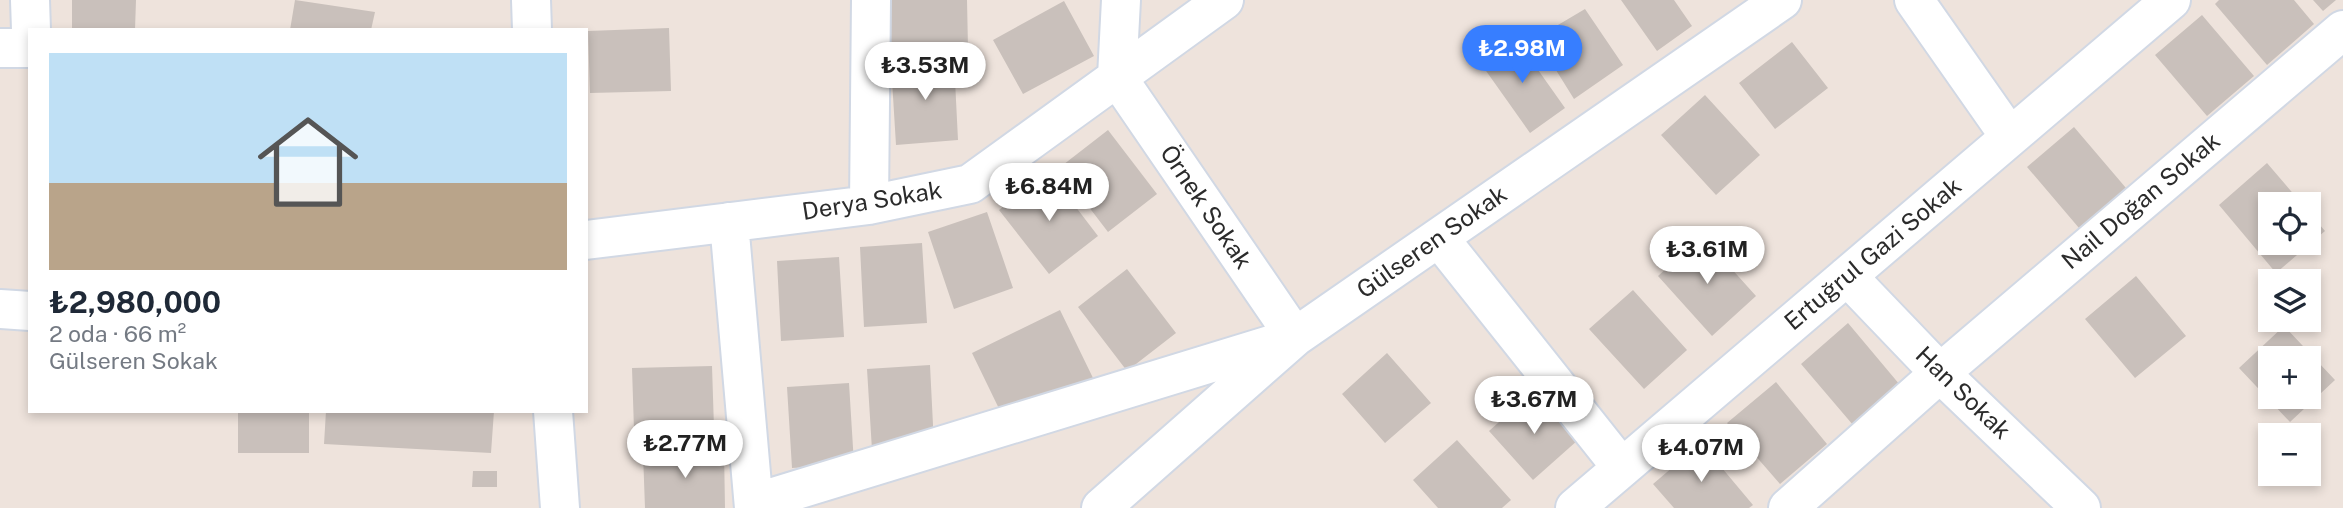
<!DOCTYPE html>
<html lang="tr">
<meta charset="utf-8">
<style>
:root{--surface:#fff;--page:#f2f2f3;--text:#1f2937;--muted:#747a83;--line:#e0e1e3;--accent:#377eff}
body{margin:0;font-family:"Public Sans",sans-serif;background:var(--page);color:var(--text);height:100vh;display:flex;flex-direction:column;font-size:26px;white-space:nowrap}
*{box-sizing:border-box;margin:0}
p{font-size:23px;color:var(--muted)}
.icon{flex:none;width:38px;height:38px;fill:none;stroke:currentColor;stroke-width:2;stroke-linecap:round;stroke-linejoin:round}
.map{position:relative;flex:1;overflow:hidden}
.drawer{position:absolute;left:28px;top:28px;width:560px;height:385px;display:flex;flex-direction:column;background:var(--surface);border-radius:0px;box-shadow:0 4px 10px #0003}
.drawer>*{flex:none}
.buttons{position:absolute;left:2258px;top:192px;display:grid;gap:14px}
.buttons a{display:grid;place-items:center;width:63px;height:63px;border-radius:0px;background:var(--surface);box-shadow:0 4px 10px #0003;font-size:35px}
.price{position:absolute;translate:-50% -60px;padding:0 16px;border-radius:24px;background:#fff;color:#222;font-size:23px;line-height:46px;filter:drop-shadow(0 2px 4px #0008)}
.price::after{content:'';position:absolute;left:50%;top:42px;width:21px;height:16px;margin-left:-10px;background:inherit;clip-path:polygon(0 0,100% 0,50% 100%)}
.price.current{background:var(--accent);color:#fff}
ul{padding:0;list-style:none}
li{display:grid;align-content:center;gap:14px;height:371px;padding:0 21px}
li+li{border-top:2px solid var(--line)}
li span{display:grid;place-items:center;height:217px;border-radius:0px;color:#555}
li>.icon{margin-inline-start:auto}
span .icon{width:126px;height:126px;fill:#fffc;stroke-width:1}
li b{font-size:30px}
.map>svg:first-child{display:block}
</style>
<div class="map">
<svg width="2343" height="508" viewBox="0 0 2343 508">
<rect width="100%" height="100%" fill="#eee3dc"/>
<!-- building -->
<path fill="#c9c0bb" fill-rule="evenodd" d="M72,0h64l-1,30h-63z
M295,0l80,12 -4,18h-81z
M886,0h81l1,48 -81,2z
M1621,0h53l18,26 -35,25z
M2219,0h75l20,24 -47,41 -52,-61z
M2313,0h23l-13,11z
M1064,1l30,55 -71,38 -30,-54z
M1585,9l38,56 -49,34 -38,-61z
M2202,15l52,61 -47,40 -52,-61z
M669,28l2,63 -81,2 -2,-62z
M1514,36l51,72 -35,25 -51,-72z
M1792,42l36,46 -53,41 -36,-46z
M954,60l4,80 -62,5 -5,-81z
M1705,95l55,60 -44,40 -55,-60z
M2074,127l52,61 -47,40 -52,-61z
M1108,130l49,64 -49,38 -49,-64z
M2267,163l36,42h-33v38h38v-32l17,20 -49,42 -57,-68z
M1049,172l49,64 -49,38 -50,-64z
M987,212l26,76 -59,21 -26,-77z
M1702,236l54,60 -44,40 -54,-60z
M922,243l5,80 -63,4 -4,-80z
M839,257l5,80 -63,4 -4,-80z
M1127,269l49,64 -49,38 -49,-64z
M2136,276l50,60 -51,42 -50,-59z
M1633,290l54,60 -43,39 -55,-60z
M1060,310l33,68 -88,43 -33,-68z
M1848,323l52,62 -47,40 -52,-61z
M2284,326l51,54 -45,42 -51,-54zM2270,359h38v38h-38z
M1387,353l44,50 -46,40 -43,-49z
M930,365l4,80 -62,5 -5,-81z
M712,366l2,62 -80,2 -2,-62z
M1776,382l51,62 -47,40 -53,-61z
M849,383l5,81 -62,4 -5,-81z
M1534,391l44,49 -45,40 -44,-49z
M238,411h71v42h-71z
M326,411h168l-3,42 -167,-9z
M1457,440l54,60 -9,8h-64l-25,-28z
M1701,443l52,62 -4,3h-75l-21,-24z
M724,450l1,58h-80l-2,-55z
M473,471h24v16h-25z"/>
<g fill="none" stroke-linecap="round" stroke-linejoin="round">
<defs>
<path id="minor" d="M30,0l1,30
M531,0l1,30
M1121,0l-4,77 178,260
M1914,0l96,137
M0,48h30
M869,205l2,-205
M729,222l25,286
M1439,238l183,230
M586,240l283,-35 101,-21 254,-184
M1847,276l93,97 141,135
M0,309l30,2
M553,411l7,97
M754,503l529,-162
M1101,508l194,-171 487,-337
M1575,508l596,-508
M1788,508l152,-135 403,-343"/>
</defs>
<!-- minor casing -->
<use href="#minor" stroke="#d1d8e4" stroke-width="42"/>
<!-- minor -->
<use href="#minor" stroke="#fff" stroke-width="38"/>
</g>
<g text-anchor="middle" stroke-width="5" stroke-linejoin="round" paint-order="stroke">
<!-- street labels -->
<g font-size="24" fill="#2b2b2b" stroke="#fff">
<text transform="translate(872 201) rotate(-9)" y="8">Derya Sokak</text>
<text transform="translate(2141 201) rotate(-40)" y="8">Nail Doğan Sokak</text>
<text transform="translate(1206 207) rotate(56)" y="8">Örnek Sokak</text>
<text transform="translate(1432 242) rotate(-35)" y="8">Gülseren Sokak</text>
<text transform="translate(1873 254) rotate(-40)" y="8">Ertuğrul Gazi Sokak</text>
<text transform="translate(1963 393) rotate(44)" y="8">Han Sokak</text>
</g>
</g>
</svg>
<div class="buttons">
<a><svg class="icon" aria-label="locate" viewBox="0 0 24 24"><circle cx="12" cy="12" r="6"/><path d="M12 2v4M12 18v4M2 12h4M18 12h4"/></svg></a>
<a><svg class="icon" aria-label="layers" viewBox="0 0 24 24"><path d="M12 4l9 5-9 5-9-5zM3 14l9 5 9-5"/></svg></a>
<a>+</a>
<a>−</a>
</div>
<b class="price current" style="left:1522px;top:85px">₺2.98M</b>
<b class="price" style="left:925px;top:102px">₺3.53M</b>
<b class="price" style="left:1049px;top:223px">₺6.84M</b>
<b class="price" style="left:1707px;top:286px">₺3.61M</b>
<b class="price" style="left:1534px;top:436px">₺3.67M</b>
<b class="price" style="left:685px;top:480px">₺2.77M</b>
<b class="price" style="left:1701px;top:484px">₺4.07M</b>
<section class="drawer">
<ul>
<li><span style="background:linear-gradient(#bfe0f5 60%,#b9a48a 0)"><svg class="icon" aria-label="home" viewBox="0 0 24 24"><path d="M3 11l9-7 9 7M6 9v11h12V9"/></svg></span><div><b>₺2,980,000</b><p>2 oda · 66 m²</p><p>Gülseren Sokak</p></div></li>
</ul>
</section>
</div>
